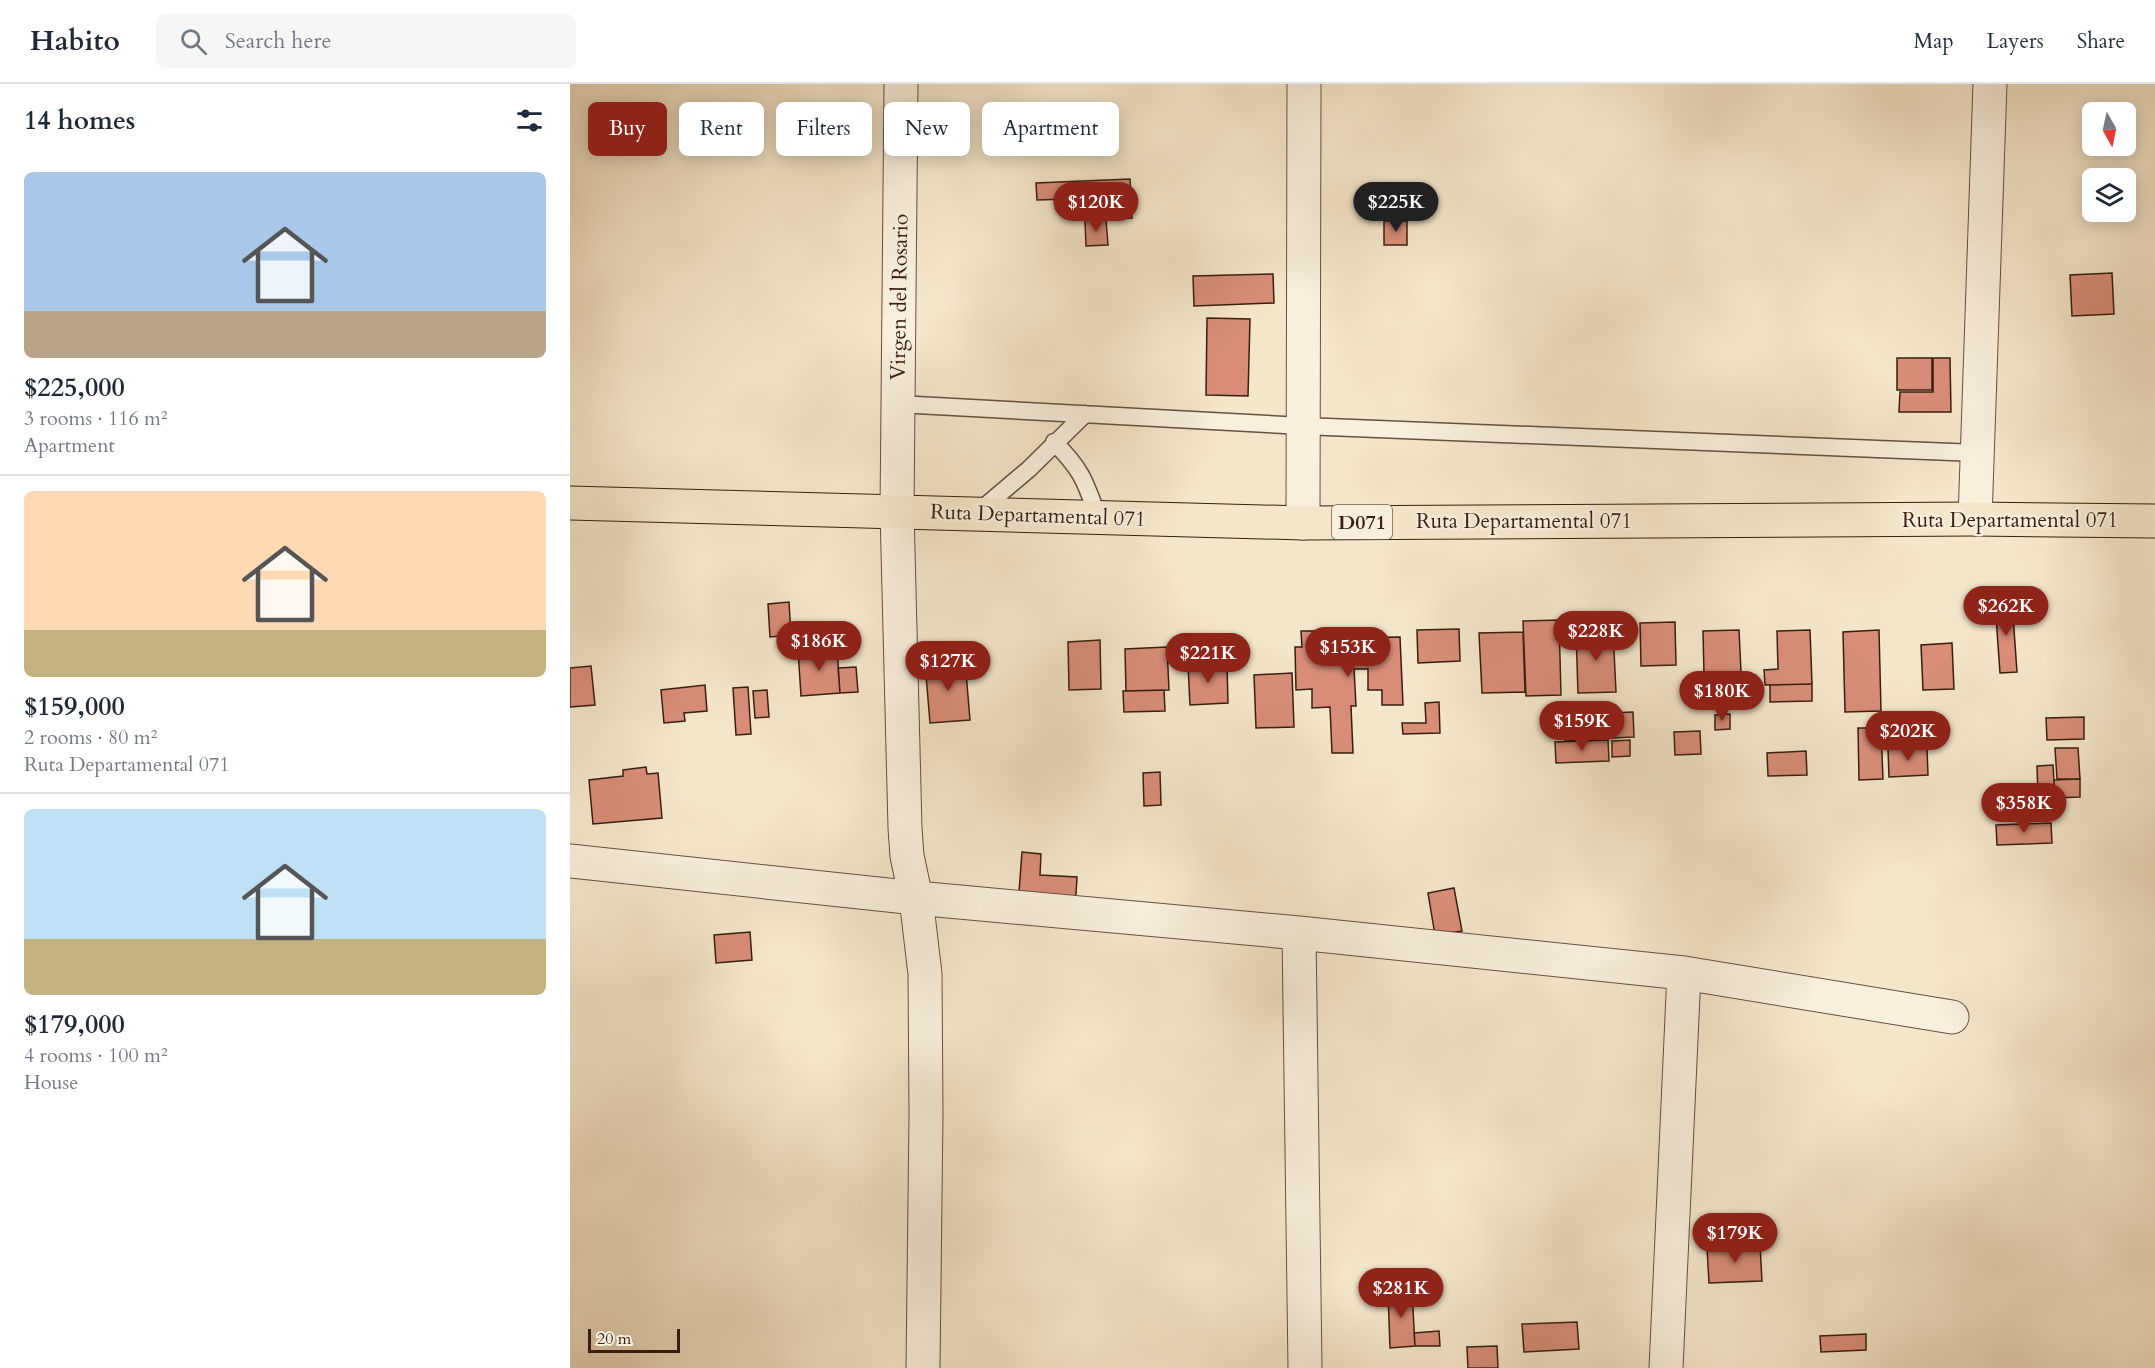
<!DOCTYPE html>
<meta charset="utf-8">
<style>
:root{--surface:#fff;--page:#f6f6f7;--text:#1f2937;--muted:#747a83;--line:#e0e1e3;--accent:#8f2418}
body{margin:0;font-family:Cardo,serif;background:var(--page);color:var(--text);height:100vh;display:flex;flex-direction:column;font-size:22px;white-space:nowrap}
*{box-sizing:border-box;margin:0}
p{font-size:20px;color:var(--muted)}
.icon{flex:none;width:33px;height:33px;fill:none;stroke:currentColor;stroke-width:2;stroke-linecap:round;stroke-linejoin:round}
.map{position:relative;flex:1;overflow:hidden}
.drawer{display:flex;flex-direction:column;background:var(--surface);width:570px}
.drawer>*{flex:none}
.banner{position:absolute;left:18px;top:18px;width:570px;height:54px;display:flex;gap:12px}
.needle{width:39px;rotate:171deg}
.buttons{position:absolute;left:1512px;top:18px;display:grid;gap:12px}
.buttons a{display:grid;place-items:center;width:54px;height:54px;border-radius:9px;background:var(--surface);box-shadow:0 3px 15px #0003;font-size:30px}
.scale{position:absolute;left:18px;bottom:15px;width:92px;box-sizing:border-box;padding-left:6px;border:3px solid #371e0f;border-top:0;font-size:16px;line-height:21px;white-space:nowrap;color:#371e0f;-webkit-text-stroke:4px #f8efdd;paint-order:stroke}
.price{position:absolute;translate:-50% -51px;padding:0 14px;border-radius:21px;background:var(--accent);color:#fff;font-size:20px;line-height:39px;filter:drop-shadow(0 2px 3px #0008)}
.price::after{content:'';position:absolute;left:50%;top:36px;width:18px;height:14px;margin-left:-9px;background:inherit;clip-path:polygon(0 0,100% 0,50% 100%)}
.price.selected{background:#222;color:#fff}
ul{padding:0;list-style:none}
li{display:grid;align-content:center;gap:12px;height:318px;padding:0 24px}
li+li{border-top:2px solid var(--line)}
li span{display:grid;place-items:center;height:186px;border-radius:9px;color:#555}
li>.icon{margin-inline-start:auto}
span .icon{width:108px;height:108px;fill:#fffc;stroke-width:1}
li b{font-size:26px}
h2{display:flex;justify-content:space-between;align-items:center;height:72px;padding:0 24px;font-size:26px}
.chip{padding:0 21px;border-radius:9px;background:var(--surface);box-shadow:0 3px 15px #0003;font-size:21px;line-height:54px}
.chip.selected{background:var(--accent);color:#fff}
header{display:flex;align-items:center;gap:36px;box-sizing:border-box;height:84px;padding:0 30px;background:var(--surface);border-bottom:2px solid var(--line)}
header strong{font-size:28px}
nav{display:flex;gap:33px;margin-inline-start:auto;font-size:21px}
.search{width:420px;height:54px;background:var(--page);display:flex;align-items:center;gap:15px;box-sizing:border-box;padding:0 21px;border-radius:9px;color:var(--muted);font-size:22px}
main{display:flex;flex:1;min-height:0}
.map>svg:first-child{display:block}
</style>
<header>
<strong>Habito</strong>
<div class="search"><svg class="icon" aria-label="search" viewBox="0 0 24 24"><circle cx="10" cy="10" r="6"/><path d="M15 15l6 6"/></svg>Search here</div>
<nav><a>Map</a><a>Layers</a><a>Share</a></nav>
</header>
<main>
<section class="drawer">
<h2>14 homes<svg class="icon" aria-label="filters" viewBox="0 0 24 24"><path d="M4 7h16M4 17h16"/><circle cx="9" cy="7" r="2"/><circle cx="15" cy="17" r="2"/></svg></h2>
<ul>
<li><span style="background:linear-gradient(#a9c7e8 75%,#b9a48a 0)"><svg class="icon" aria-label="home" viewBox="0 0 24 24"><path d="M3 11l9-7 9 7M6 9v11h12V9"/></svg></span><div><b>$225,000</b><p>3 rooms · 116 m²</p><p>Apartment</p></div></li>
<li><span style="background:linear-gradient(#ffd9b3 75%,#c2b280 0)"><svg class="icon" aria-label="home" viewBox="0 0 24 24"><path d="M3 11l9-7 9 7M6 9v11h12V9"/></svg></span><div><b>$159,000</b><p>2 rooms · 80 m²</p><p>Ruta Departamental 071</p></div></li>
<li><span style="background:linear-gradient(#bfe0f5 70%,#c2b280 0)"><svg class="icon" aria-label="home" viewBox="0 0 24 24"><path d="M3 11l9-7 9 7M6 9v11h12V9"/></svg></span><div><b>$179,000</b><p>4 rooms · 100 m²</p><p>House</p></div></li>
</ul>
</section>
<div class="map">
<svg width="1585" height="1284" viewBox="0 0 1585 1284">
<rect width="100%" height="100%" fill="#f4e6ca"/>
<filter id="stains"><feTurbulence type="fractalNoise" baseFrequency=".00333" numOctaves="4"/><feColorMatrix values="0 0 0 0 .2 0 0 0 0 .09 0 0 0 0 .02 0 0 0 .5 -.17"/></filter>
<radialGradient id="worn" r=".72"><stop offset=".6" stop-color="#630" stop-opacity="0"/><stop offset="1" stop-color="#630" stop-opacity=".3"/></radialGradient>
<!-- building -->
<path fill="#d98d79" stroke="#371e0f" stroke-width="1.5" d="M560,95l1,18 -94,3 -1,-17z
M561,113l1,21 -47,2 -1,-21z
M515,136h21l2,25 -22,1z
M814,137h23v24h-23z
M1542,189l2,41 -42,2 -2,-41z
M703,190l1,29 -80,3 -1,-30z
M637,234l43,1 -2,77 -42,-1z
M1327,274h35v32h-35z
M1363,274h17l1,54h-52l1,-20h33z
M1442,517l5,71 -17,1 -5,-71z
M219,518l2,33 -21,2 -2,-33z
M989,536l2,75 -35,1 -3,-75z
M1105,538l1,43 -35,1 -1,-43z
M889,545l1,32 -42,2 -1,-33z
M1169,546l2,42 -37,2 -1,-43z
M1240,546l2,54 -47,1 -1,-15 14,-1 -1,-38z
M1309,546l2,81 -36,1 -2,-80z
M731,547h13l1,15 36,-2v-6l49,-1 3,68h-21v-15h-14v-21h-14l2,37h-5l2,47h-21l-2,-46 -18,1v-19l-16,1 -1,-43h7z
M1043,547l3,61 -38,1 -2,-61z
M953,548l2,60 -43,1 -3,-60z
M530,556l1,49 -32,1 -1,-48z
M1382,559l2,46 -31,1 -2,-45z
M267,563l3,46 -39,3 -3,-46z
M597,563l2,43 -43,1 -1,-42z
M395,576l5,60 -40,3 -5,-60z
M657,580l1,39 -38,2 -2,-39z
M21,582l4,39 -25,2v-39z
M286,583l2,25 -18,1 -2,-25z
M1171,588v22l-37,1 -1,-21z
M722,589l2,54 -38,1 -2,-53z
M1170,596h16l1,19h-16z
M1242,600v17l-42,1v-17z
M135,601l2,26 -23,2 1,8 -21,2 -3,-33z
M178,603l3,47 -15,1 -3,-47z
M197,606l2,27 -14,1 -2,-27z
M594,606l1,21 -41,1 -1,-21z
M869,618l1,31 -37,1 -1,-11h24l-1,-20z
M1063,628l1,25 -23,1 -1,-25z
M1160,630v15l-15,1v-15z
M1038,633v23l-43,1v-22z
M1514,633v22l-37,1 -1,-22z
M1288,644h23l2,51 -24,1z
M1365,646l1,17 -47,2 -1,-17z
M1130,647l1,23 -26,1 -1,-23z
M1038,656l1,21 -53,2 -1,-21z
M1060,656v16l-18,1v-16z
M1357,664l1,27 -39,2 -1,-28z
M1485,664h23l2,31h-23z
M1236,667l1,24 -39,1 -1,-23z
M1483,681l2,33 -17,1 -1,-33z
M76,683l1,7 11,-1 4,45 -69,6 -4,-44 34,-4v-6z
M590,688l1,33 -17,1 -1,-33z
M1510,695v18l-25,1 -1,-18z
M1481,739l1,20 -55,2 -1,-20z
M452,768l19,2 -1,21 37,2 -2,32 -57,-4z
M884,804l8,43 -27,4 -7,-42z
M180,848l2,28 -36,3 -2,-28z
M1190,1161l2,36 -53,2 -2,-35z
M842,1207l3,55 -25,2 -2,-56z
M1007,1238l2,27 -55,3 -2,-28z
M869,1247l1,15h-25l-1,-13z
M1296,1250v16l-45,2 -1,-16z
M927,1262l1,22h-30l-1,-21z"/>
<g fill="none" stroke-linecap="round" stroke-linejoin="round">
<defs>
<path id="service" d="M328,320l405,22 674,27
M484,358c28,28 31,39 44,75
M407,429l52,-44 56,-55"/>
<path id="minor" d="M327,427l8,317 2,28 9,42 9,76 1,140 -3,254
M1405,435l15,-435
M733,439l1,-439
M0,777l346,37 383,35 385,40 268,44
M729,849l6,435
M1096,1284l18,-395"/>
<path id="tertiary" d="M327,427l4,-427"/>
<path id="primary" d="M0,419l733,20 672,-4 180,2"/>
</defs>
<!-- service casing -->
<use href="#service" stroke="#66503e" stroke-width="19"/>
<!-- minor casing -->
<use href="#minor" stroke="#66503e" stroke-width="35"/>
<!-- tertiary casing -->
<use href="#tertiary" stroke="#66503e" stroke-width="35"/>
<!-- primary casing -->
<use href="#primary" stroke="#371e0f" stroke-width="35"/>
<!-- service -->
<use href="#service" stroke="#f8efdd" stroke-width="16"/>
<!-- minor -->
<use href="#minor" stroke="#f8efdd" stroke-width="33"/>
<!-- tertiary -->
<use href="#tertiary" stroke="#f8efdd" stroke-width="33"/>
<!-- primary -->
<use href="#primary" stroke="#f4e6ca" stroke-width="33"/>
</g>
<g text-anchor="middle" stroke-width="4.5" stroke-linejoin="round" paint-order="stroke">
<!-- shield labels -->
<rect fill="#f8efdd" stroke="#715d4d" stroke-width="1.5" x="762" y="421" width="60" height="34" rx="4.5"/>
<g font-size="20" font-weight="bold" fill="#371e0f">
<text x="792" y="445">D071</text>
</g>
<!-- street labels -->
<g font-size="21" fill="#371e0f" stroke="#f8efdd">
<text transform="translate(329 213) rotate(-89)" y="7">Virgen del Rosario</text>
<text transform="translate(468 431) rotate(2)" y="7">Ruta Departamental 071</text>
<text x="1440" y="443">Ruta Departamental 071</text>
<text x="954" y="444">Ruta Departamental 071</text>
</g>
</g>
<rect width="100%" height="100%" filter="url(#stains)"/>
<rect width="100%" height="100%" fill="url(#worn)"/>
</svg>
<div class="buttons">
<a><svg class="needle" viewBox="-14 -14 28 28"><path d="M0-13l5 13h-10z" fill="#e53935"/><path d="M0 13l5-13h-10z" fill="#747a83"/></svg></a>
<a><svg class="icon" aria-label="layers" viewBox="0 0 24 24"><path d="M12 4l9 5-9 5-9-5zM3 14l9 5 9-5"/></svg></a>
</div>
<div class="scale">20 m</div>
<b class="price" style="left:526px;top:149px">$120K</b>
<b class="price selected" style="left:826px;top:149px">$225K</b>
<b class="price" style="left:1436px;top:553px">$262K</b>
<b class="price" style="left:1026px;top:578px">$228K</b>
<b class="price" style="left:249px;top:588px">$186K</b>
<b class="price" style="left:778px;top:594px">$153K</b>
<b class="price" style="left:638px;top:600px">$221K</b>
<b class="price" style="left:378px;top:608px">$127K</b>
<b class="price" style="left:1152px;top:638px">$180K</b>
<b class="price" style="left:1012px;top:668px">$159K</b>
<b class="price" style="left:1338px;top:678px">$202K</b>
<b class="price" style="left:1454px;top:750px">$358K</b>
<b class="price" style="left:1165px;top:1180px">$179K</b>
<b class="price" style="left:831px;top:1235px">$281K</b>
<div class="banner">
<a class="chip selected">Buy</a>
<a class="chip">Rent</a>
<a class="chip">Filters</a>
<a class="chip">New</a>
<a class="chip">Apartment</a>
</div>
</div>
</main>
